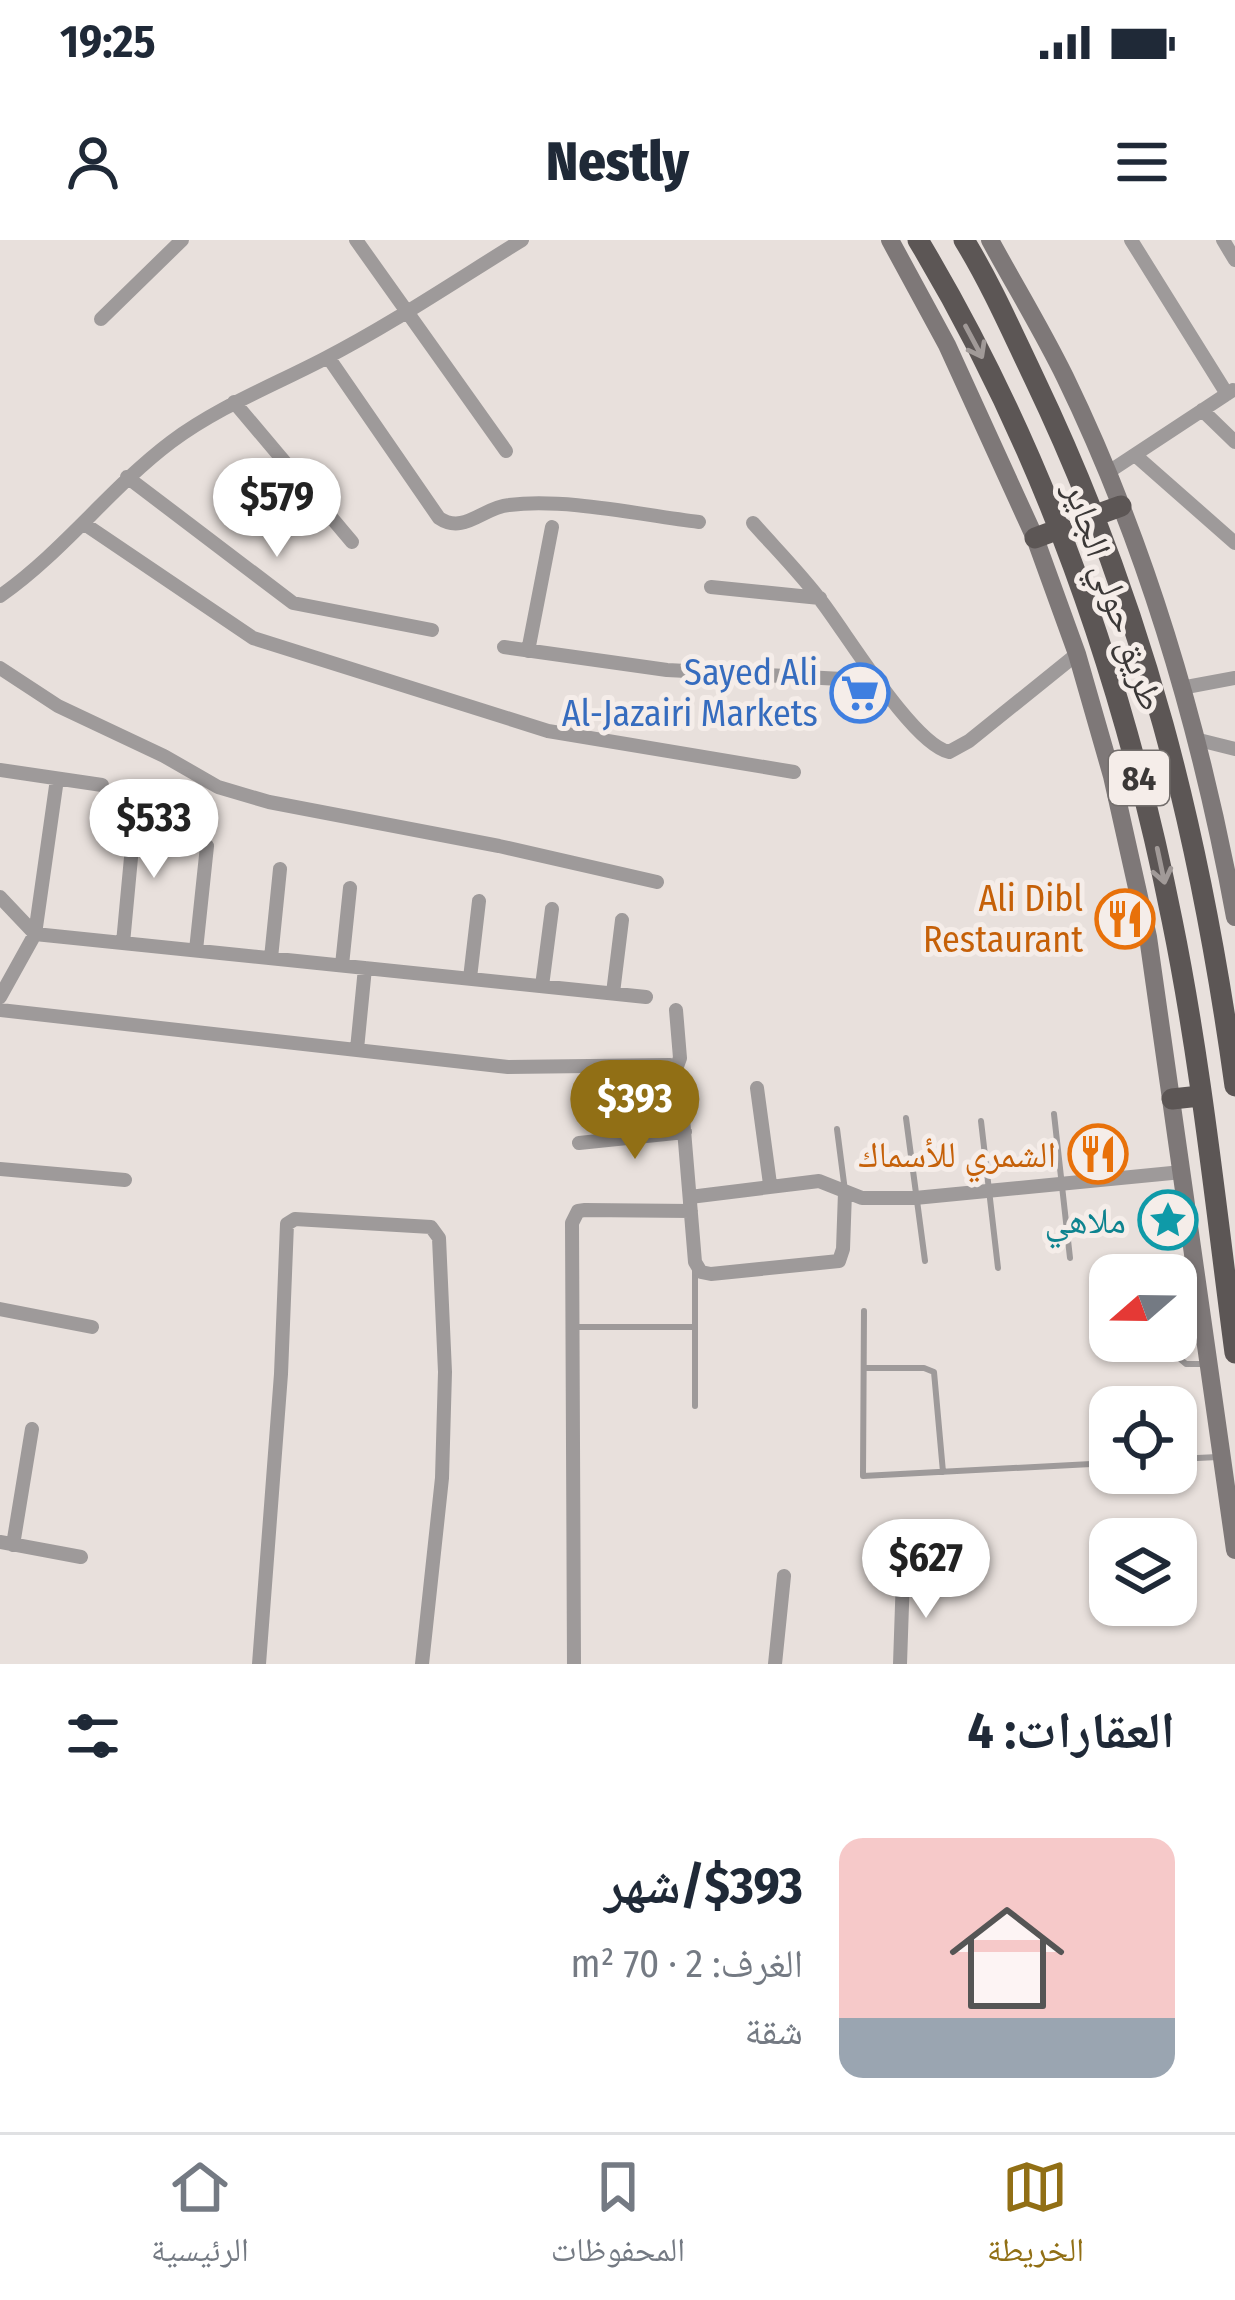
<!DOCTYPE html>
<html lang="ar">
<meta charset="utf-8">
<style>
:root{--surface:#fff;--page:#f2f2f3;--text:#1f2937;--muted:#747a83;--line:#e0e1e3;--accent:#916f15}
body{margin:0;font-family:"Fira Sans Condensed","Noto Naskh Arabic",sans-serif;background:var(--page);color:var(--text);direction:rtl;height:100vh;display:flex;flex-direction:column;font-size:45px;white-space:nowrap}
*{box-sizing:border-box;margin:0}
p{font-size:39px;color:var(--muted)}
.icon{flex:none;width:66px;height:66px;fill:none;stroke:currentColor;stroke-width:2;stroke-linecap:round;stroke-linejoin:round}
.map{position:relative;height:1424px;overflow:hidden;direction:ltr}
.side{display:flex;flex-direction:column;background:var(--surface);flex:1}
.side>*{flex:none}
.needle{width:78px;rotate:250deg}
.tools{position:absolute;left:1089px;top:1014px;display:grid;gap:24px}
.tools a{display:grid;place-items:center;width:108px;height:108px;border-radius:24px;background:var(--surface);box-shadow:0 3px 9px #0004;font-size:60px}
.price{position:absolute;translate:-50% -102px;padding:0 27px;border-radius:42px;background:#fff;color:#222;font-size:39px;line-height:78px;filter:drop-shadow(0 3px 6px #0008)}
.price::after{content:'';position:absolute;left:50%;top:72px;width:36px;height:27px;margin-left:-18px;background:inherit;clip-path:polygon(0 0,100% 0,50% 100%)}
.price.selected{background:var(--accent);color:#fff}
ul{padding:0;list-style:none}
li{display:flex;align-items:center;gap:36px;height:300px;padding:0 60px}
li+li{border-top:3px solid var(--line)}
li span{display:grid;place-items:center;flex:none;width:336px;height:240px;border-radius:24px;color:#555}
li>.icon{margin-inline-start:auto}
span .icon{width:144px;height:144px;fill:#fffc;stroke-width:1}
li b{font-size:51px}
h2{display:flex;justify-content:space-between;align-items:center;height:144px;padding:0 60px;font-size:51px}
.status{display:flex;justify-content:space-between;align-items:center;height:84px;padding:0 60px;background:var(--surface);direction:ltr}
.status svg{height:33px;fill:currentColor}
header{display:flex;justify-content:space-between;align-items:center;height:156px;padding:0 60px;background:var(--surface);font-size:54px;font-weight:800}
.tabs{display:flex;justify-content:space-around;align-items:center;height:168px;border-top:3px solid var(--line);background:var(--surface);font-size:33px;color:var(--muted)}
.tabs a{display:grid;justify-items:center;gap:6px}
.tabs .selected{color:var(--accent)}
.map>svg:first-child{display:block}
</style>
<div class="status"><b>19:25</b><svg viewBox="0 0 49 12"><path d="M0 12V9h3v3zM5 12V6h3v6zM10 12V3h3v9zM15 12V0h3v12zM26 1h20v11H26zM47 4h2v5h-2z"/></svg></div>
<header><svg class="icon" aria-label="menu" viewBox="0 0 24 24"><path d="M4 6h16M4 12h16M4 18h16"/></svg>Nestly<svg class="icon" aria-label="person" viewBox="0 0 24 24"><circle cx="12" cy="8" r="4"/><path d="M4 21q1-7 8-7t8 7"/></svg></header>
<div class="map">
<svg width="1235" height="1424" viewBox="0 0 1235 1424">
<rect width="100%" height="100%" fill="#e8e0dc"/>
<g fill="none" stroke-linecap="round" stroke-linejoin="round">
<!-- service -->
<path stroke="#9e9a9a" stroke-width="6" d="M1054,874l16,144
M906,878l19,143
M981,881l17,147
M837,889l8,62
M864,1071l-1,165 247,-13
M573,1087h122
M1159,1101l27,23h19
M864,1128h60l10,4 9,100
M695,1166v-135
M1176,1219l42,-2"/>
<!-- minor -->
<path stroke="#9e9a9a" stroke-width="14" d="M356,0l150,211
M1131,0l96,154
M1223,0l12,20
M101,79l81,-79
M328,117l111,161c25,17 44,-11 70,-13 58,-7 131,10 190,17
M234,162l118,140
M1202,170l33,32
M1135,215l100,88
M1107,233l126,-83
M127,237l166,126 139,27
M83,283l170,115 295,93 246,41
M753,283c23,26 48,51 69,79 26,34 91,142 127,150l20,-11 108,-87
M711,347l109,11
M0,356c63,-44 110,-108 171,-154 47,-35 101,-56 153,-83 68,-35 133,-79 198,-119
M504,407l163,23 214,11
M528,411l24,-124
M0,428l58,38 106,50 54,31 51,15 230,44 158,36
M1181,448l54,-10
M1195,499l40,10
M0,530l102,15
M0,657l35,37 611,63
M123,703l12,-128
M196,710l11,-104
M271,718l9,-89
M342,725l8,-77
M470,738l9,-77
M542,746l10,-77
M613,753l9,-73
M0,757l35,-63 22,-155
M0,770l508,57 162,-2 10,17 15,180 6,10 10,2 128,-13 4,-12 2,-57
M357,809l8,-81
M676,829l4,-11 -4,-48
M757,848l13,96
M579,903l106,-11
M0,929l125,11
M690,957l129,-16 43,17h53l267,-26
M0,1069l92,18
M0,1302l81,15
M13,1305l19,-116
M259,1424l22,-290 6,-150 8,-5 136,8 8,11 6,134 -3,106 -20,186
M574,1424l-2,-441 6,-12 7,-1 106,1
M775,1424l9,-88
M900,1424l3,-88"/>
<!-- secondary -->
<path stroke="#7e7878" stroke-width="18" d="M890,0l57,105 88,193 42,116 35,122 36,161 87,613
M990,0c25,46 52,90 75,137 82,169 136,355 170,540"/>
<!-- trunk -->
<path stroke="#5c5655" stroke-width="21" d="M918,0c126,210 206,440 254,680 29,142 44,289 63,433
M964,0c27,44 48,92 70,138 111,232 166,455 201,708
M1096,275l25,-9
M1035,298l27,-10
M1172,859l28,-3"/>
</g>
<!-- one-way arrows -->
<defs><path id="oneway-shaft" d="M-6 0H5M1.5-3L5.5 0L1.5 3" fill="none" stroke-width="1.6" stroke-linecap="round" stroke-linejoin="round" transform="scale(3)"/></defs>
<g stroke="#a19a98">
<use href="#oneway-shaft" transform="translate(974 102) rotate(62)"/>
<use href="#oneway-shaft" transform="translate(1161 626) rotate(78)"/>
</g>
<!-- icons -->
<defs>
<symbol id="supermarket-ring" viewBox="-11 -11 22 22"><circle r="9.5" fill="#f5ede9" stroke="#3f7fe0" stroke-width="1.5"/><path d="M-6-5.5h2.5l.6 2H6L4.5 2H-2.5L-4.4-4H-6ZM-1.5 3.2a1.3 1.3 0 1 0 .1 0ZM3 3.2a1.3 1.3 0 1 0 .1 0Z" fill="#3f7fe0"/></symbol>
<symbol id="restaurant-ring" viewBox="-11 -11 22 22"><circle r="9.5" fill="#f5ede9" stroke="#e8710a" stroke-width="1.5"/><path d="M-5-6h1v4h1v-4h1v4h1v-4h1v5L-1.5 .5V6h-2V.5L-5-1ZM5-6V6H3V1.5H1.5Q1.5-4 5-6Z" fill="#e8710a"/></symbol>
<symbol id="sight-ring" viewBox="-11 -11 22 22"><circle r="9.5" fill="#f5ede9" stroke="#0f9aa8" stroke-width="1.5"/><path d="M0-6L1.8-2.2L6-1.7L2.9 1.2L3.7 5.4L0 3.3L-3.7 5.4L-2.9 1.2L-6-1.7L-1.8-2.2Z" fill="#0f9aa8"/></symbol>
</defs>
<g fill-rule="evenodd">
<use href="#supermarket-ring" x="827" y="420" width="66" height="66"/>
<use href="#restaurant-ring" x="1092" y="646" width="66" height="66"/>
<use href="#restaurant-ring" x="1065" y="881" width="66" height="66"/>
<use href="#sight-ring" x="1135" y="947" width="66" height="66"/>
</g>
<g text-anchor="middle" stroke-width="10" stroke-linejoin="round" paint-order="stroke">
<!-- shield labels -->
<rect fill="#f5ede9" stroke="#736e6c" stroke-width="3" x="1109" y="511" width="60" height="54" rx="9"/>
<g font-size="33" font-weight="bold" fill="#3b3837">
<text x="1139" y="550">84</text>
</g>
<!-- street labels -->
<g font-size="36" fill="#3b3837" stroke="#f5ede9">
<text transform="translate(1115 356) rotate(71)" y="13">طريق حولي الجاير</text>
</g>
<!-- shop labels -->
<g font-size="36" fill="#366cbe" stroke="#f5ede9" text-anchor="end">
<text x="818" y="445">Sayed Ali<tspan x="818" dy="41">Al-Jazairi Markets</tspan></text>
</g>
<!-- food labels -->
<g font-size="36" fill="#c56008" stroke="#f5ede9" text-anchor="end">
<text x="1083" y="671">Ali Dibl<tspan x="1083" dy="41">Restaurant</tspan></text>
<text x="1056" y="927">الشمري للأسماك</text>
</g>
<!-- culture labels -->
<g font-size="36" fill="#0d838f" stroke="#f5ede9" text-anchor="end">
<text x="1126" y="993">ملاهي</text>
</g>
</g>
</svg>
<div class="tools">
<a><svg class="needle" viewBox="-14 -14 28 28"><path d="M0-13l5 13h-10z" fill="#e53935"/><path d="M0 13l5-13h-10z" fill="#747a83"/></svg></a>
<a><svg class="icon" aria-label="locate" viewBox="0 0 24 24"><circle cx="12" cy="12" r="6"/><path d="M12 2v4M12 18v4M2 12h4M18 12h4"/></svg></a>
<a><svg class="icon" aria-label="layers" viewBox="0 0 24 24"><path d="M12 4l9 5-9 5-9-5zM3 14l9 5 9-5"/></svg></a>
</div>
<b class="price" style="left:277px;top:320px">$579</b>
<b class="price" style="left:154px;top:641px">$533</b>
<b class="price selected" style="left:635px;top:922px">$393</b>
<b class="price" style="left:926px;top:1381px">$627</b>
</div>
<section class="side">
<h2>العقارات: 4<svg class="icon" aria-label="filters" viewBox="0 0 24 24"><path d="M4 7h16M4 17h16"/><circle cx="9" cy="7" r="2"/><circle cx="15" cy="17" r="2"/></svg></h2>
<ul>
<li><span style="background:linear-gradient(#f6c9c9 75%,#9aa5b1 0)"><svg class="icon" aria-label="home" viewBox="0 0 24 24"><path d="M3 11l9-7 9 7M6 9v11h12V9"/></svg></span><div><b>$393/شهر</b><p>الغرف: 2 · 70 m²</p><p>شقة</p></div></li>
</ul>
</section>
<nav class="tabs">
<a class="selected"><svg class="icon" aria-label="map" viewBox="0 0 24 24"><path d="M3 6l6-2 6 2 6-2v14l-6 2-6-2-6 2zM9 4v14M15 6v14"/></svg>الخريطة</a>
<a><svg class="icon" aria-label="saved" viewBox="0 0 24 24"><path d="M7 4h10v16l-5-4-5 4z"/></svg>المحفوظات</a>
<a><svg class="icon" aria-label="home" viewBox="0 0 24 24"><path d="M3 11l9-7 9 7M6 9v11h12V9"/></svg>الرئيسية</a>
</nav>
